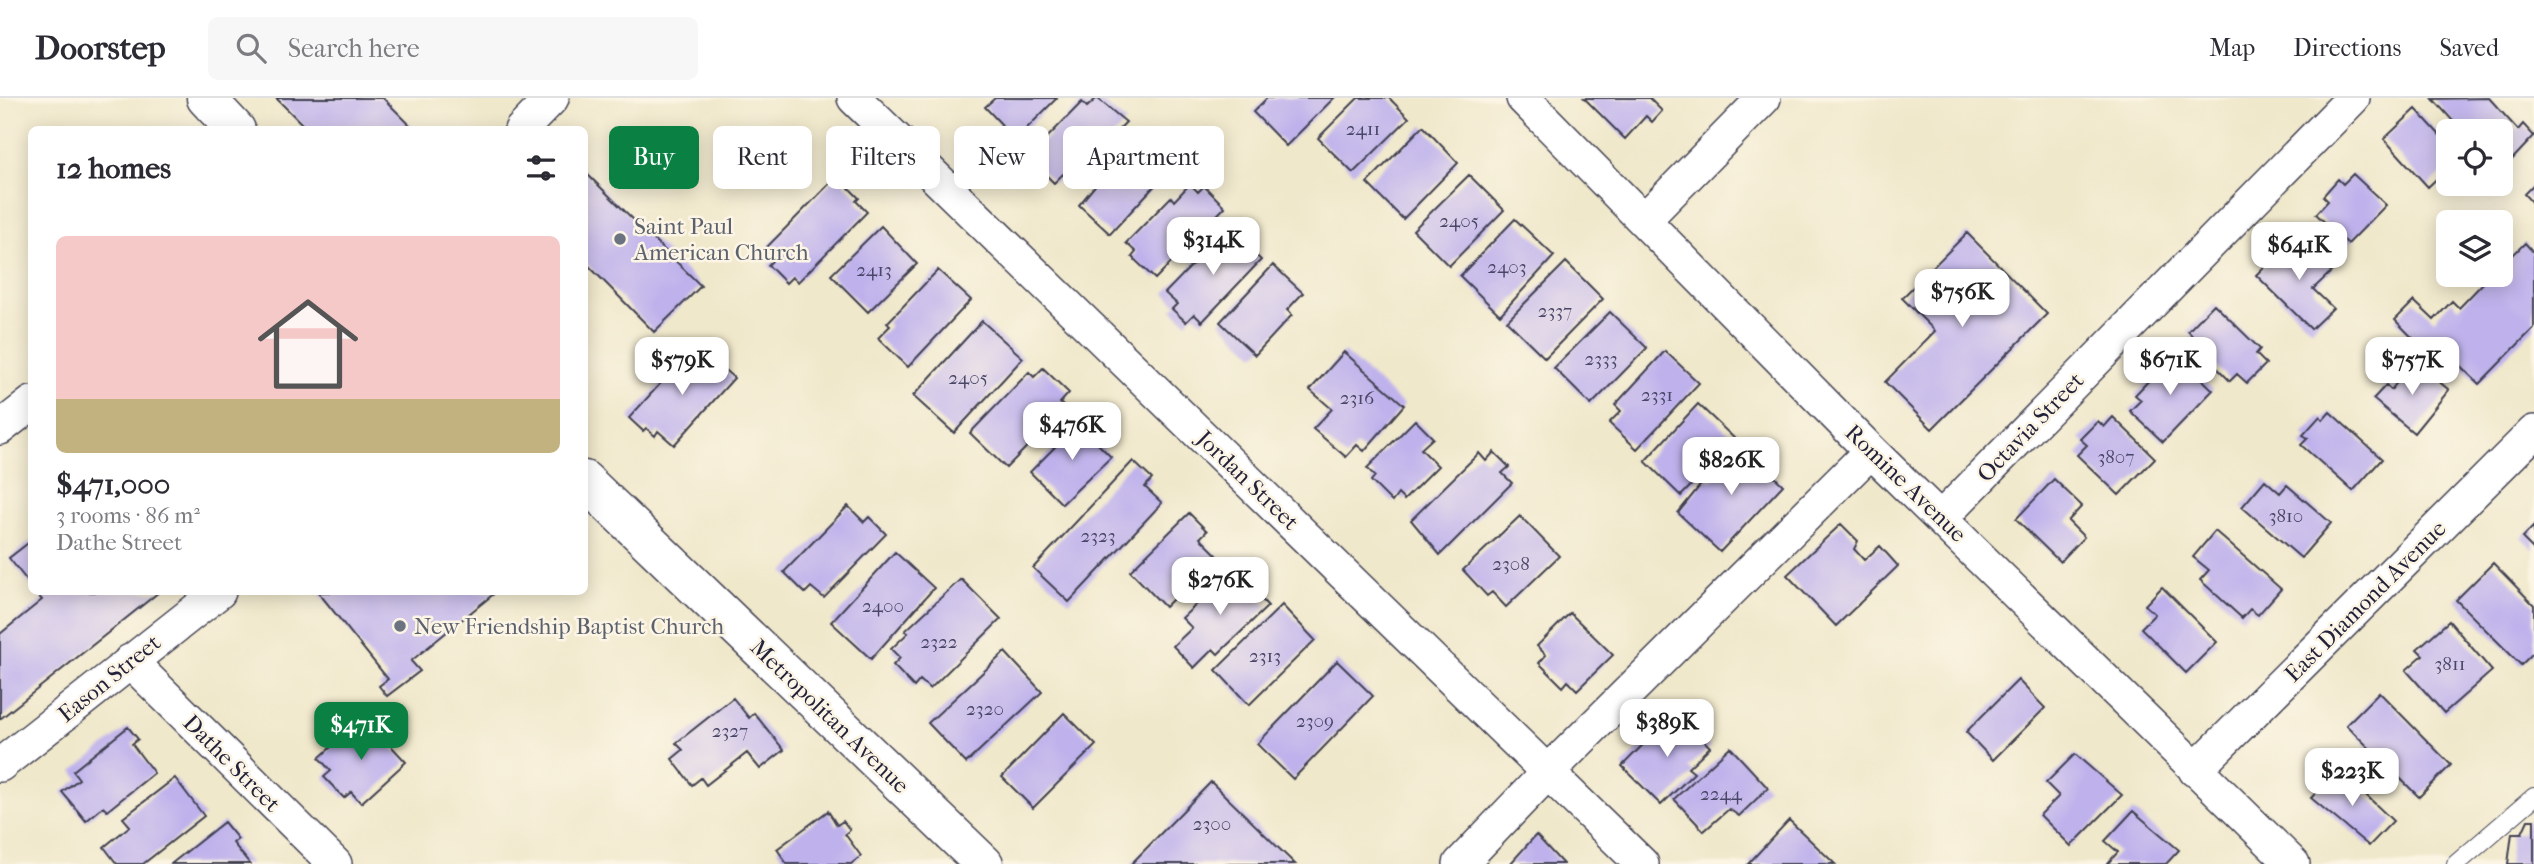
<!DOCTYPE html>
<meta charset="utf-8">
<style>
:root{--surface:#fff;--page:#f7f7f7;--text:#2b2b33;--muted:#7c7c81;--line:#e1e1e2;--accent:#0b8043}
body{margin:0;font-family:"IM FELL French Canon",serif;background:var(--page);color:var(--text);height:100vh;display:flex;flex-direction:column;font-size:26px;white-space:nowrap}
*{box-sizing:border-box;margin:0}
p{font-size:23px;color:var(--muted)}
.icon{flex:none;width:38px;height:38px;fill:none;stroke:currentColor;stroke-width:2;stroke-linecap:round;stroke-linejoin:round}
.map{position:relative;flex:1;overflow:hidden}
.details{position:absolute;left:28px;top:28px;width:560px;height:469px;display:flex;flex-direction:column;background:var(--surface);border-radius:10px;box-shadow:0 4px 18px #0003}
.details>*{flex:none}
.top-card{position:absolute;left:609px;top:28px;width:665px;height:63px;display:flex;gap:14px}
.tools{position:absolute;left:2436px;top:21px;display:grid;gap:14px}
.tools a{display:grid;place-items:center;width:77px;height:77px;border-radius:10px;background:var(--surface);box-shadow:0 4px 18px #0003;font-size:35px}
.price{position:absolute;translate:-50% -60px;padding:0 16px;border-radius:14px;background:#fff;color:#222;font-size:23px;line-height:46px;filter:drop-shadow(0 2px 4px #0008)}
.price::after{content:'';position:absolute;left:50%;top:42px;width:21px;height:16px;margin-left:-10px;background:inherit;clip-path:polygon(0 0,100% 0,50% 100%)}
.price.active{background:var(--accent);color:#fff}
ul{padding:0;list-style:none}
li{display:grid;align-content:center;gap:14px;height:371px;padding:0 28px}
li span{display:grid;place-items:center;height:217px;border-radius:10px;color:#555}
li>.icon{margin-inline-start:auto}
span .icon{width:126px;height:126px;fill:#fffc;stroke-width:1}
li b{font-size:30px}
h2{display:flex;justify-content:space-between;align-items:center;height:84px;padding:0 28px;font-size:30px}
.tag{padding:0 24px;border-radius:10px;background:var(--surface);box-shadow:0 4px 18px #0003;font-size:24px;line-height:63px}
.tag.active{background:var(--accent);color:#fff}
header{display:flex;align-items:center;gap:42px;box-sizing:border-box;height:98px;padding:0 35px;background:var(--surface);border-bottom:2px solid var(--line)}
header strong{font-size:33px}
nav{display:flex;gap:38px;margin-inline-start:auto;font-size:24px}
.search{width:490px;height:63px;background:var(--page);display:flex;align-items:center;gap:18px;box-sizing:border-box;padding:0 24px;border-radius:10px;color:var(--muted);font-size:26px}
.map>svg:first-child{display:block}
</style>
<header>
<strong>Doorstep</strong>
<div class="search"><svg class="icon" aria-label="search" viewBox="0 0 24 24"><circle cx="10" cy="10" r="6"/><path d="M15 15l6 6"/></svg>Search here</div>
<nav><a>Map</a><a>Directions</a><a>Saved</a></nav>
</header>
<div class="map">
<svg width="2534" height="766" viewBox="0 0 2534 766">
<rect width="100%" height="100%" fill="#fcf5e5"/>
<filter id="ink" filterUnits="userSpaceOnUse"><feTurbulence type="fractalNoise" baseFrequency=".0143" numOctaves="2"/><feDisplacementMap in="SourceGraphic" scale="14" xChannelSelector="R" yChannelSelector="G"/><feConvolveMatrix kernelMatrix="1 2 1 2 8 2 1 2 1" color-interpolation-filters="sRGB"/></filter>
<filter id="wash" filterUnits="userSpaceOnUse"><feTurbulence type="fractalNoise" baseFrequency=".00686" numOctaves="4" result="noise"/><feDisplacementMap in="SourceGraphic" scale="28" xChannelSelector="R" yChannelSelector="G"/><feGaussianBlur stdDeviation="1.57" result="paint"/><feColorMatrix in="noise" values="0 0 0 0 0 0 0 0 0 0 0 0 0 0 0 0 0 1.4 0 .05"/><feComposite in="paint" operator="in"/></filter>
<g filter="url(#wash)">
<rect width="100%" height="100%" fill="#f0e8cb"/>
<g id="blocks">
<!-- building -->
<path fill="#bfb2ec" d="M276,0h107l32,32h-107z
M995,0h62l-46,46 -14,-15 5,-4 -17,-18z
M1097,0l29,24 -56,58 -7,-6 -9,9 -19,-19 9,-9 -7,-7 45,-46 5,5z
M1267,0h67l-48,48 -33,-34z
M1358,0h31l20,20 -56,55 -35,-35z
M1584,0h65l13,13 -10,11 -6,-6 -21,23z
M2489,0l29,32 5,-6 11,12 -28,30 -5,-5v-30h-39l-29,-32z
M2416,11l32,35v24l-20,19 -44,-48z
M1423,28l35,37 -55,56 -36,-36z
M1126,50l34,32 -50,54 -31,-29z
M584,73l117,115 -47,46 -70,-71z
M2353,76l33,31 -38,39 -32,-30 12,-13 -5,-5 15,-17 5,5z
M1469,77l35,35 -55,56 -36,-36z
M837,78l22,22 -3,3 11,11 -69,70 -6,-5 -6,6 -18,-18 5,-5 -9,-10z
M1190,86l8,8 6,-6 21,21 -70,72 -23,-22 4,-5 -10,-9 45,-46 3,4z
M2534,86v21l-10,-11z
M1515,121l39,37 -54,59 -40,-39z
M881,128l36,38 -49,48 -37,-37z
M1228,130l15,14 3,-3 5,5 -3,4 13,12 -59,62 -8,-8 -8,8 -14,-13 5,-5 -12,-11z
M1967,135l80,81 -115,115 -47,-47 50,-51 -33,-33z
M2302,141l31,31 -20,19 20,19 -22,21 -55,-54 28,-28 5,5z
M2525,145l9,10v75l-55,56 -31,-30 -10,10 -43,-44 19,-19 20,19 18,-19 7,7 29,-30 -4,-3h17v-22l8,6z
M1566,164l37,37 -58,59 -38,-37z
M1273,167l30,28 -16,17 5,5 -37,40 -35,-33z
M938,172l33,30 -63,67 -30,-29 12,-12 -3,-3z
M2214,206l46,45 -4,5 10,10 -19,19 -10,-9 -7,7 -40,-41 3,-3 -5,-6z
M1610,214l37,36 -56,57 -37,-37z
M982,223l41,37 -69,75 -41,-37z
M1665,253l34,32 -62,66 -28,-26 12,-12 -6,-6z
M689,254l8,7 7,-7 30,26 -60,67 -16,-14 -3,5 -9,-8 -3,3 -14,-13z
M1344,254l60,53 -40,46 -7,-6 -11,12 -33,-28 19,-20 -22,-19z
M2175,255l38,37 -50,52 -33,-31 11,-11 -6,-5z
M2414,263l35,29 -35,43 -41,-34 13,-14 5,5z
M1043,270l26,25 -9,10 5,5 -59,60 -36,-35 59,-61 5,5z
M1698,306l37,35 -54,57 -36,-35z
M2330,314l52,47 -29,32 -52,-46 7,-7 -5,-3 17,-19 3,4z
M1085,319l17,17 -7,7 16,16 -49,47 -32,-32z
M2113,319l42,41 -36,37 -42,-40 10,-10 -7,-6 18,-18 6,6z
M1415,322l18,18 -12,11 17,17 -34,34 -6,-6 -6,8 -21,-21 4,-5 -8,-8z
M1750,342l20,20 -6,7 19,18 -63,67 -42,-39 29,-36 4,4z
M1494,354l15,15 -7,6 10,10 -72,72 -29,-35 68,-67 7,8z
M1133,363l19,18 -7,8 17,16 -93,99 -36,-34z
M2054,381l28,27 -14,15 16,16 -24,25 -44,-43z
M2265,382l15,13 7,-8 44,38 -30,35 -59,-51z
M848,408l16,16 5,-5 17,17 -62,64 -13,-11 -6,6 -21,-21z
M1189,415l18,18 -7,7 17,17 -52,52 -35,-36z
M1520,418l39,40 -53,51 -14,-15 -5,4 -24,-26z
M1841,426l17,17 -4,8 10,11 16,-14 18,20 -62,60 -49,-51z
M2534,428v24l-12,-12z
M2215,433l66,58 -23,26 -8,-6 -8,9 -42,-38 9,-10 -16,-13z
M32,442v47l-23,-29z
M895,454l39,36 -63,71 -40,-37z
M2493,465l41,42v47l-13,13 -65,-65z
M1238,467l13,15 -4,4 21,22 -50,48 -5,-5 -19,19 -21,-22 19,-18 -10,-10z
M961,481l40,40 -71,70 -10,-9 -6,7 -21,-22 7,-7 -9,-9 17,-16 -3,-2z
M2162,489l55,55 -31,31 -45,-45 14,-14 -10,-9z
M35,494h124l-159,127v-85l42,-34z
M318,494h178l-85,69 9,10 -33,25 -8,-10 9,-7z
M1282,507l33,35 -66,65 -33,-35z
M1570,515l43,42 -36,35 -9,-9 -5,6 -24,-24 7,-8 -9,-9z
M2449,523l43,50 -48,42 -38,-43 17,-15 -6,-6z
M1005,554l37,40 -76,71 -38,-40z
M1337,563l36,35 -80,83 -36,-35z
M2018,582l27,28 -52,52 -27,-28z
M2379,594l72,73 -32,32 -73,-72z
M733,600l16,20 5,-5 30,37 -24,19 -13,-16 -41,32 -5,-7 -9,7 -20,-26 11,-9 -7,-7z
M1675,614l35,35 -22,21 6,5 -33,32 -39,-39z
M1064,615l32,32 -63,63 -31,-31z
M364,619l42,45 -45,41 -10,-11 -7,6 -20,-21 7,-6 -12,-13z
M128,629l10,12 -6,5 22,29 -47,38 -4,-4 -17,14 -24,-29 17,-13 -6,-8z
M1730,649l38,41 -29,28 -10,-7 -25,22 -30,-32z
M2075,656l47,41 -51,51 -31,-31 19,-19 -13,-13z
M2339,671l54,52 -24,25 -58,-48z
M175,680l29,38 -61,48h-26l-13,-17 26,-21 -7,-8z
M1211,684l84,82h-164z
M828,713l9,14 6,-4 7,9 -5,4 16,22 -10,8h-64l-10,-15z
M2133,713l46,39 -13,14h-59l11,-12 -13,-11z
M1789,722l46,44h-87z
M2528,722h6v44h-26l4,-31h10z
M224,724l14,17 -5,4 17,21h-79z
M1536,737l27,29h-53z"/>
</g>
</g>
<g filter="url(#ink)">
<use href="#blocks" fill-opacity="0" stroke="#414051" stroke-width="2"/>
<g fill="none" stroke-linecap="round" stroke-linejoin="round">
<defs>
<path id="lane" d="M2456,766l78,-67"/>
<path id="street" d="M854,0l788,766
M1523,0l348,353 422,413
M521,32l31,-32
M1645,121l119,-121
M0,330l32,-25
M1942,419l411,-419
M130,563l205,203
M0,667l219,-173
M2195,672l339,-338
M1460,766l89,-93 322,-320"/>
<path id="secondary" d="M206,0l30,32
M584,382l400,384"/>
</defs>
<!-- lane casing -->
<use href="#lane" stroke="#414051" stroke-width="20"/>
<!-- street casing -->
<use href="#street" stroke="#414051" stroke-width="36"/>
<!-- secondary casing -->
<use href="#secondary" stroke="#414051" stroke-width="41"/>
<!-- lane -->
<use href="#lane" stroke="#fff" stroke-width="18"/>
<!-- street -->
<use href="#street" stroke="#fff" stroke-width="33"/>
<!-- secondary -->
<use href="#secondary" stroke="#fff" stroke-width="38"/>
</g>
</g>
<!-- markers -->
<g fill="#6b7280" stroke="#fcf5e5" stroke-width="2.5">
<circle cx="620" cy="141" r="7"/>
<circle cx="400" cy="528" r="7"/>
</g>
<g text-anchor="middle" stroke-width="5" stroke-linejoin="round" paint-order="stroke">
<!-- number labels -->
<g font-size="19" fill="#494667">
<text x="1363" y="37">2411</text>
<text x="1459" y="129">2405</text>
<text x="1507" y="175">2403</text>
<text x="874" y="178">2413</text>
<text x="1555" y="219">2337</text>
<text x="1601" y="267">2333</text>
<text x="968" y="286">2405</text>
<text x="1657" y="303">2331</text>
<text x="1357" y="306">2316</text>
<text x="2116" y="365">3807</text>
<text x="2286" y="424">3810</text>
<text x="1098" y="444">2323</text>
<text x="1511" y="472">2308</text>
<text x="883" y="514">2400</text>
<text x="939" y="550">2322</text>
<text x="1265" y="564">2313</text>
<text x="2450" y="572">3811</text>
<text x="985" y="617">2320</text>
<text x="1315" y="629">2309</text>
<text x="730" y="639">2327</text>
<text x="1721" y="702">2244</text>
<text x="1212" y="732">2300</text>
</g>
<!-- worship labels -->
<g font-size="23" fill="#5b616d" stroke="#fcf5e5" text-anchor="start">
<text x="634" y="136">Saint Paul<tspan x="634" dy="26">American Church</tspan></text>
<text x="414" y="536">New Friendship Baptist Church</text>
</g>
<!-- street labels -->
<g font-size="23" fill="#22223b" stroke="#fcf5e5">
<text transform="translate(2030 329) rotate(-46)" y="8">Octavia Street</text>
<text transform="translate(1248 382) rotate(44)" y="8">Jordan Street</text>
<text transform="translate(1906 385) rotate(44)" y="8">Romine Avenue</text>
<text transform="translate(2365 503) rotate(-45)" y="8">East Diamond Avenue</text>
<text transform="translate(109 580) rotate(-39)" y="8">Eason Street</text>
<text transform="translate(830 618) rotate(44)" y="8">Metropolitan Avenue</text>
<text transform="translate(232 665) rotate(45)" y="8">Dathe Street</text>
</g>
</g>
</svg>
<div class="tools">
<a><svg class="icon" aria-label="locate" viewBox="0 0 24 24"><circle cx="12" cy="12" r="6"/><path d="M12 2v4M12 18v4M2 12h4M18 12h4"/></svg></a>
<a><svg class="icon" aria-label="layers" viewBox="0 0 24 24"><path d="M12 4l9 5-9 5-9-5zM3 14l9 5 9-5"/></svg></a>
</div>
<b class="price" style="left:1213px;top:179px">$314K</b>
<b class="price" style="left:2299px;top:184px">$641K</b>
<b class="price" style="left:1962px;top:231px">$756K</b>
<b class="price" style="left:682px;top:299px">$579K</b>
<b class="price" style="left:2170px;top:299px">$671K</b>
<b class="price" style="left:2412px;top:299px">$757K</b>
<b class="price" style="left:1072px;top:364px">$476K</b>
<b class="price" style="left:1731px;top:399px">$826K</b>
<b class="price" style="left:1220px;top:519px">$276K</b>
<b class="price" style="left:1667px;top:661px">$389K</b>
<b class="price active" style="left:361px;top:664px">$471K</b>
<b class="price" style="left:2352px;top:710px">$223K</b>
<div class="top-card">
<a class="tag active">Buy</a>
<a class="tag">Rent</a>
<a class="tag">Filters</a>
<a class="tag">New</a>
<a class="tag">Apartment</a>
</div>
<section class="details">
<h2>12 homes<svg class="icon" aria-label="filters" viewBox="0 0 24 24"><path d="M4 7h16M4 17h16"/><circle cx="9" cy="7" r="2"/><circle cx="15" cy="17" r="2"/></svg></h2>
<ul>
<li><span style="background:linear-gradient(#f6c9c9 75%,#c2b280 0)"><svg class="icon" aria-label="home" viewBox="0 0 24 24"><path d="M3 11l9-7 9 7M6 9v11h12V9"/></svg></span><div><b>$471,000</b><p>3 rooms · 86 m²</p><p>Dathe Street</p></div></li>
</ul>
</section>
</div>
